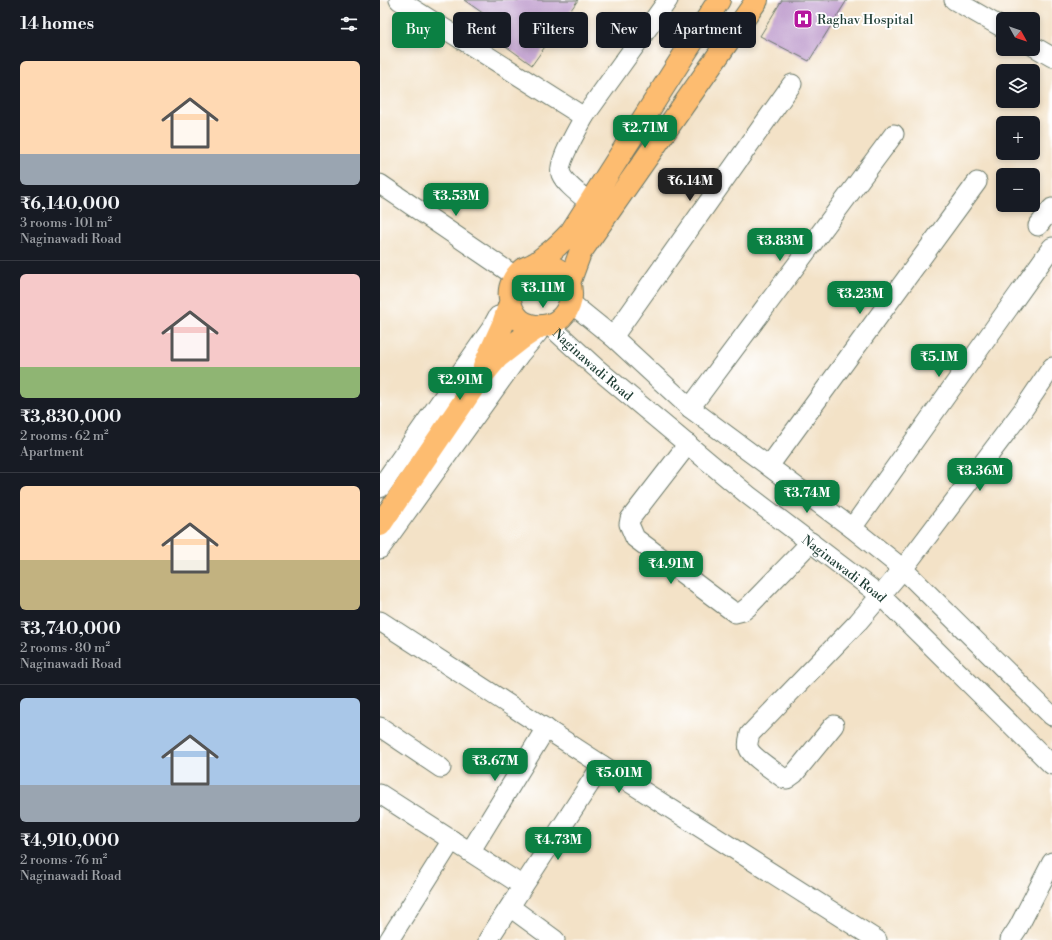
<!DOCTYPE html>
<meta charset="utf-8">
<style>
:root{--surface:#171b24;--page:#242831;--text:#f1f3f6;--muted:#9ea1a6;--line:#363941;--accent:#0b8043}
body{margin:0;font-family:"Libre Bodoni",serif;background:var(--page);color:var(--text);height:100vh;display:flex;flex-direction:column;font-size:15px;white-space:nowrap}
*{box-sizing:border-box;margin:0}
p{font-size:13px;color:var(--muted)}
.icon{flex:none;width:22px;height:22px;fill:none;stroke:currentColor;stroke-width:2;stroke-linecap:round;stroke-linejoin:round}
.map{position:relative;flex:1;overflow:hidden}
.sheet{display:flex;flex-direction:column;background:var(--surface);width:380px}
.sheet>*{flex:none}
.banner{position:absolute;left:12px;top:12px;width:380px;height:36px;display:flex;gap:8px}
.needle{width:26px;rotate:130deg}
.fabs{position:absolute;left:616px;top:12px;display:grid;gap:8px}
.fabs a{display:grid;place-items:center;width:44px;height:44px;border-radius:6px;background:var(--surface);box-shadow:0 2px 6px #0003;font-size:20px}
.price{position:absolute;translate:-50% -34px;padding:0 9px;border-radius:8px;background:var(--accent);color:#fff;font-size:13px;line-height:26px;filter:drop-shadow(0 1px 2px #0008)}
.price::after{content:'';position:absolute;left:50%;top:24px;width:12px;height:9px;margin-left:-6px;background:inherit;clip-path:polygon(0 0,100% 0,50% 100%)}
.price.selected{background:#222;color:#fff}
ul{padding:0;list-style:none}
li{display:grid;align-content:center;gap:8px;height:212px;padding:0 20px}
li+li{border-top:1px solid var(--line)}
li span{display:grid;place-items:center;height:124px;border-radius:6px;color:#555}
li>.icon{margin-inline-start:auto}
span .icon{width:72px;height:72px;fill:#fffc;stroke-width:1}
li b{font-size:17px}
h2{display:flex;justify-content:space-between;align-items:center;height:48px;padding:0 20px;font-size:17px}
.pill{padding:0 14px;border-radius:6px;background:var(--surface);box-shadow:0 2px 6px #0003;font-size:14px;line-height:36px}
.pill.selected{background:var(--accent);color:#fff}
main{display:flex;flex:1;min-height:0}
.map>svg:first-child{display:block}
</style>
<main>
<section class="sheet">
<h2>14 homes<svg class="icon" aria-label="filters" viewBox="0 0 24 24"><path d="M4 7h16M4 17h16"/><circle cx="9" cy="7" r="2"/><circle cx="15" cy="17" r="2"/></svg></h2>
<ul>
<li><span style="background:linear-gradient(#ffd9b3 75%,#9aa5b1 0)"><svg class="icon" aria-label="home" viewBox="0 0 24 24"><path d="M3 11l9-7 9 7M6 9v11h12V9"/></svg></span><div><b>₹6,140,000</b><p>3 rooms · 101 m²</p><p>Naginawadi Road</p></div></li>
<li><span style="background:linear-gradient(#f6c9c9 75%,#8fb573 0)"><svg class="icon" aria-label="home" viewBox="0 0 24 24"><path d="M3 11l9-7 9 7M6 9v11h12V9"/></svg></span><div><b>₹3,830,000</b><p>2 rooms · 62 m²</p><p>Apartment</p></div></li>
<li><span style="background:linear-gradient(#ffd9b3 60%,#c2b280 0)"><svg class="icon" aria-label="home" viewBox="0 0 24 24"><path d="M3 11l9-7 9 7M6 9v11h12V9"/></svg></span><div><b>₹3,740,000</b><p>2 rooms · 80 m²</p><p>Naginawadi Road</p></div></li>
<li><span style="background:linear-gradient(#a9c7e8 70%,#9aa5b1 0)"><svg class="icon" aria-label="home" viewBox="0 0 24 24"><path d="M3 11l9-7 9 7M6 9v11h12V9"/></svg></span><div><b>₹4,910,000</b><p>2 rooms · 76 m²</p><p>Naginawadi Road</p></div></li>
</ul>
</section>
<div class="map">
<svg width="672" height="940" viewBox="0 0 672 940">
<rect width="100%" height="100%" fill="#fff"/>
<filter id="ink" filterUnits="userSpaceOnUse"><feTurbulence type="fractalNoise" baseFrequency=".025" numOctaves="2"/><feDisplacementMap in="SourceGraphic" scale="8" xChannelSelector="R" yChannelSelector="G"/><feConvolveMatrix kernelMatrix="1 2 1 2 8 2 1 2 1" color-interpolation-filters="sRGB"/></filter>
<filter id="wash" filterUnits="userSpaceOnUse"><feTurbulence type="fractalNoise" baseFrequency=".012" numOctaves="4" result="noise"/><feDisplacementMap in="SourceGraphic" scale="16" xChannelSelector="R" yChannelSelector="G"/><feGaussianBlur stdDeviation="0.9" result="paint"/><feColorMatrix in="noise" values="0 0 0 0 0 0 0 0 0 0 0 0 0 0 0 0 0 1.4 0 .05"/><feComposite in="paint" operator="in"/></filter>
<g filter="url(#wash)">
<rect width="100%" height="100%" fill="#f3e2c7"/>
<g id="blocks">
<!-- building -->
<path fill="#c1a0cf" d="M84,0h114l-46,65 -43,-31 8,-11z
M402,0h65l-38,61 -49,-25z"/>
</g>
</g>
<g filter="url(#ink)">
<use href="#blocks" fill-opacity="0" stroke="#697767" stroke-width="1"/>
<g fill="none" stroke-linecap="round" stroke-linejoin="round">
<defs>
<g id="minor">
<path d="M19,0l185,117 84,-117"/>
<path d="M574,0l49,28"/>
<path d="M653,46l19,11"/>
<path d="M204,117c-6,12 -27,46 -23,57 4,10 21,22 29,29"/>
<path d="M0,184l135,92"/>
<path d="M658,226l14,-18"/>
<path d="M191,303l42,34 77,71 162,120 51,41 149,147"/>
<path id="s1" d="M169,325l46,42 153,128 133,101 171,169"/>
<path d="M233,337l179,-253"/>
<path d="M310,408l204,-274"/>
<path d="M308,444l-58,75 -1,5 6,14 100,75 8,-2 5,-4 63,-65"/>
<path d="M389,466l208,-284"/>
<path d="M0,488l111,-159 7,-13"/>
<path d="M472,528l200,-281"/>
<path d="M0,549l140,-195 18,-21"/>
<path d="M0,621l222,144 275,175"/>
<path d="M454,725l-40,49 -7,5 -4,-1c-7,-6 -31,-21 -34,-29 -2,-4 0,-11 1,-15l108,-112 45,-53 120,-159 29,-43"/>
<path d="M0,727l61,41"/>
<path d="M0,794l143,92"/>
<path d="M90,852l76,-124"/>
<path d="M130,907l45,33"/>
<path d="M9,940l63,-100"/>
<path d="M108,940l114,-175"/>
<path d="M630,940l8,-12 34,-66"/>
</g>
<path id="major" d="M154,265c7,0 14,-1 21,3 27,13 18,55 -12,58 -7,1 -17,-1 -23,-6 -6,-6 -10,-13 -10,-22 -2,-11 4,-22 13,-29 3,-2 8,-3 11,-5 5,-2 8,-6 12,-9 10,-7 17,-15 25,-23l148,-232
M189,283l11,-30 177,-253
M104,366l19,-42 7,-21
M0,525l97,-143 21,-25 23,-18 18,-12"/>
</defs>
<!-- minor casing -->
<use href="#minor" stroke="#697767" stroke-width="21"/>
<!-- major casing -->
<use href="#major" stroke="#697767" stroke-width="24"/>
<!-- minor -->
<use href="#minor" stroke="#fff" stroke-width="19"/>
<!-- major -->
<use href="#major" stroke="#fdbc70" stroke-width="22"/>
</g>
</g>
<!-- icons -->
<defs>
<symbol id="hospital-square" viewBox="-11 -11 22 22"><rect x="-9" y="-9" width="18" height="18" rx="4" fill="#b5179e" stroke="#fff"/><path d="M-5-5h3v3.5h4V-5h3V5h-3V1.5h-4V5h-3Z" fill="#fff"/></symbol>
</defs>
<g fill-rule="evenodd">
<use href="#hospital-square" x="412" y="8" width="22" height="22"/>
</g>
<g text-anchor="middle" stroke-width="3.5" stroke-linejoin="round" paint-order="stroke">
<!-- poi labels -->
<g font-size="13" fill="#1f3d34" stroke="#fff" text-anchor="start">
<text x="437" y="24">Raghav Hospital</text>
</g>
<!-- street labels -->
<g font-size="13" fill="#1f3d34" stroke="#fff">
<text dy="5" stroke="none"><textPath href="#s1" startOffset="59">Naginawadi Road</textPath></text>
<text dy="5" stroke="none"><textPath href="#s1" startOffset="383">Naginawadi Road</textPath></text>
</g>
</g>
</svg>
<div class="fabs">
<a><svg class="needle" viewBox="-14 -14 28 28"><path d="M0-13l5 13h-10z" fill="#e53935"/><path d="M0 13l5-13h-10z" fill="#9ea1a6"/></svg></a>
<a><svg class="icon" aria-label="layers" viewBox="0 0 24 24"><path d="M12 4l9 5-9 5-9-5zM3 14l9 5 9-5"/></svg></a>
<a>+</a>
<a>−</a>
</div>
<b class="price" style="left:265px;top:149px">₹2.71M</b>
<b class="price selected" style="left:310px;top:202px">₹6.14M</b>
<b class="price" style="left:76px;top:217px">₹3.53M</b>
<b class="price" style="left:400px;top:262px">₹3.83M</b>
<b class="price" style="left:163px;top:309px">₹3.11M</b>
<b class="price" style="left:480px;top:315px">₹3.23M</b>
<b class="price" style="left:559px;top:378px">₹5.1M</b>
<b class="price" style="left:80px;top:401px">₹2.91M</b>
<b class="price" style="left:600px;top:492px">₹3.36M</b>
<b class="price" style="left:427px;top:514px">₹3.74M</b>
<b class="price" style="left:291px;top:585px">₹4.91M</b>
<b class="price" style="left:115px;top:782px">₹3.67M</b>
<b class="price" style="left:239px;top:794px">₹5.01M</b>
<b class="price" style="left:178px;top:861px">₹4.73M</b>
<div class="banner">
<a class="pill selected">Buy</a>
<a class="pill">Rent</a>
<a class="pill">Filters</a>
<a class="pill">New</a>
<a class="pill">Apartment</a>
</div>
</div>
</main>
